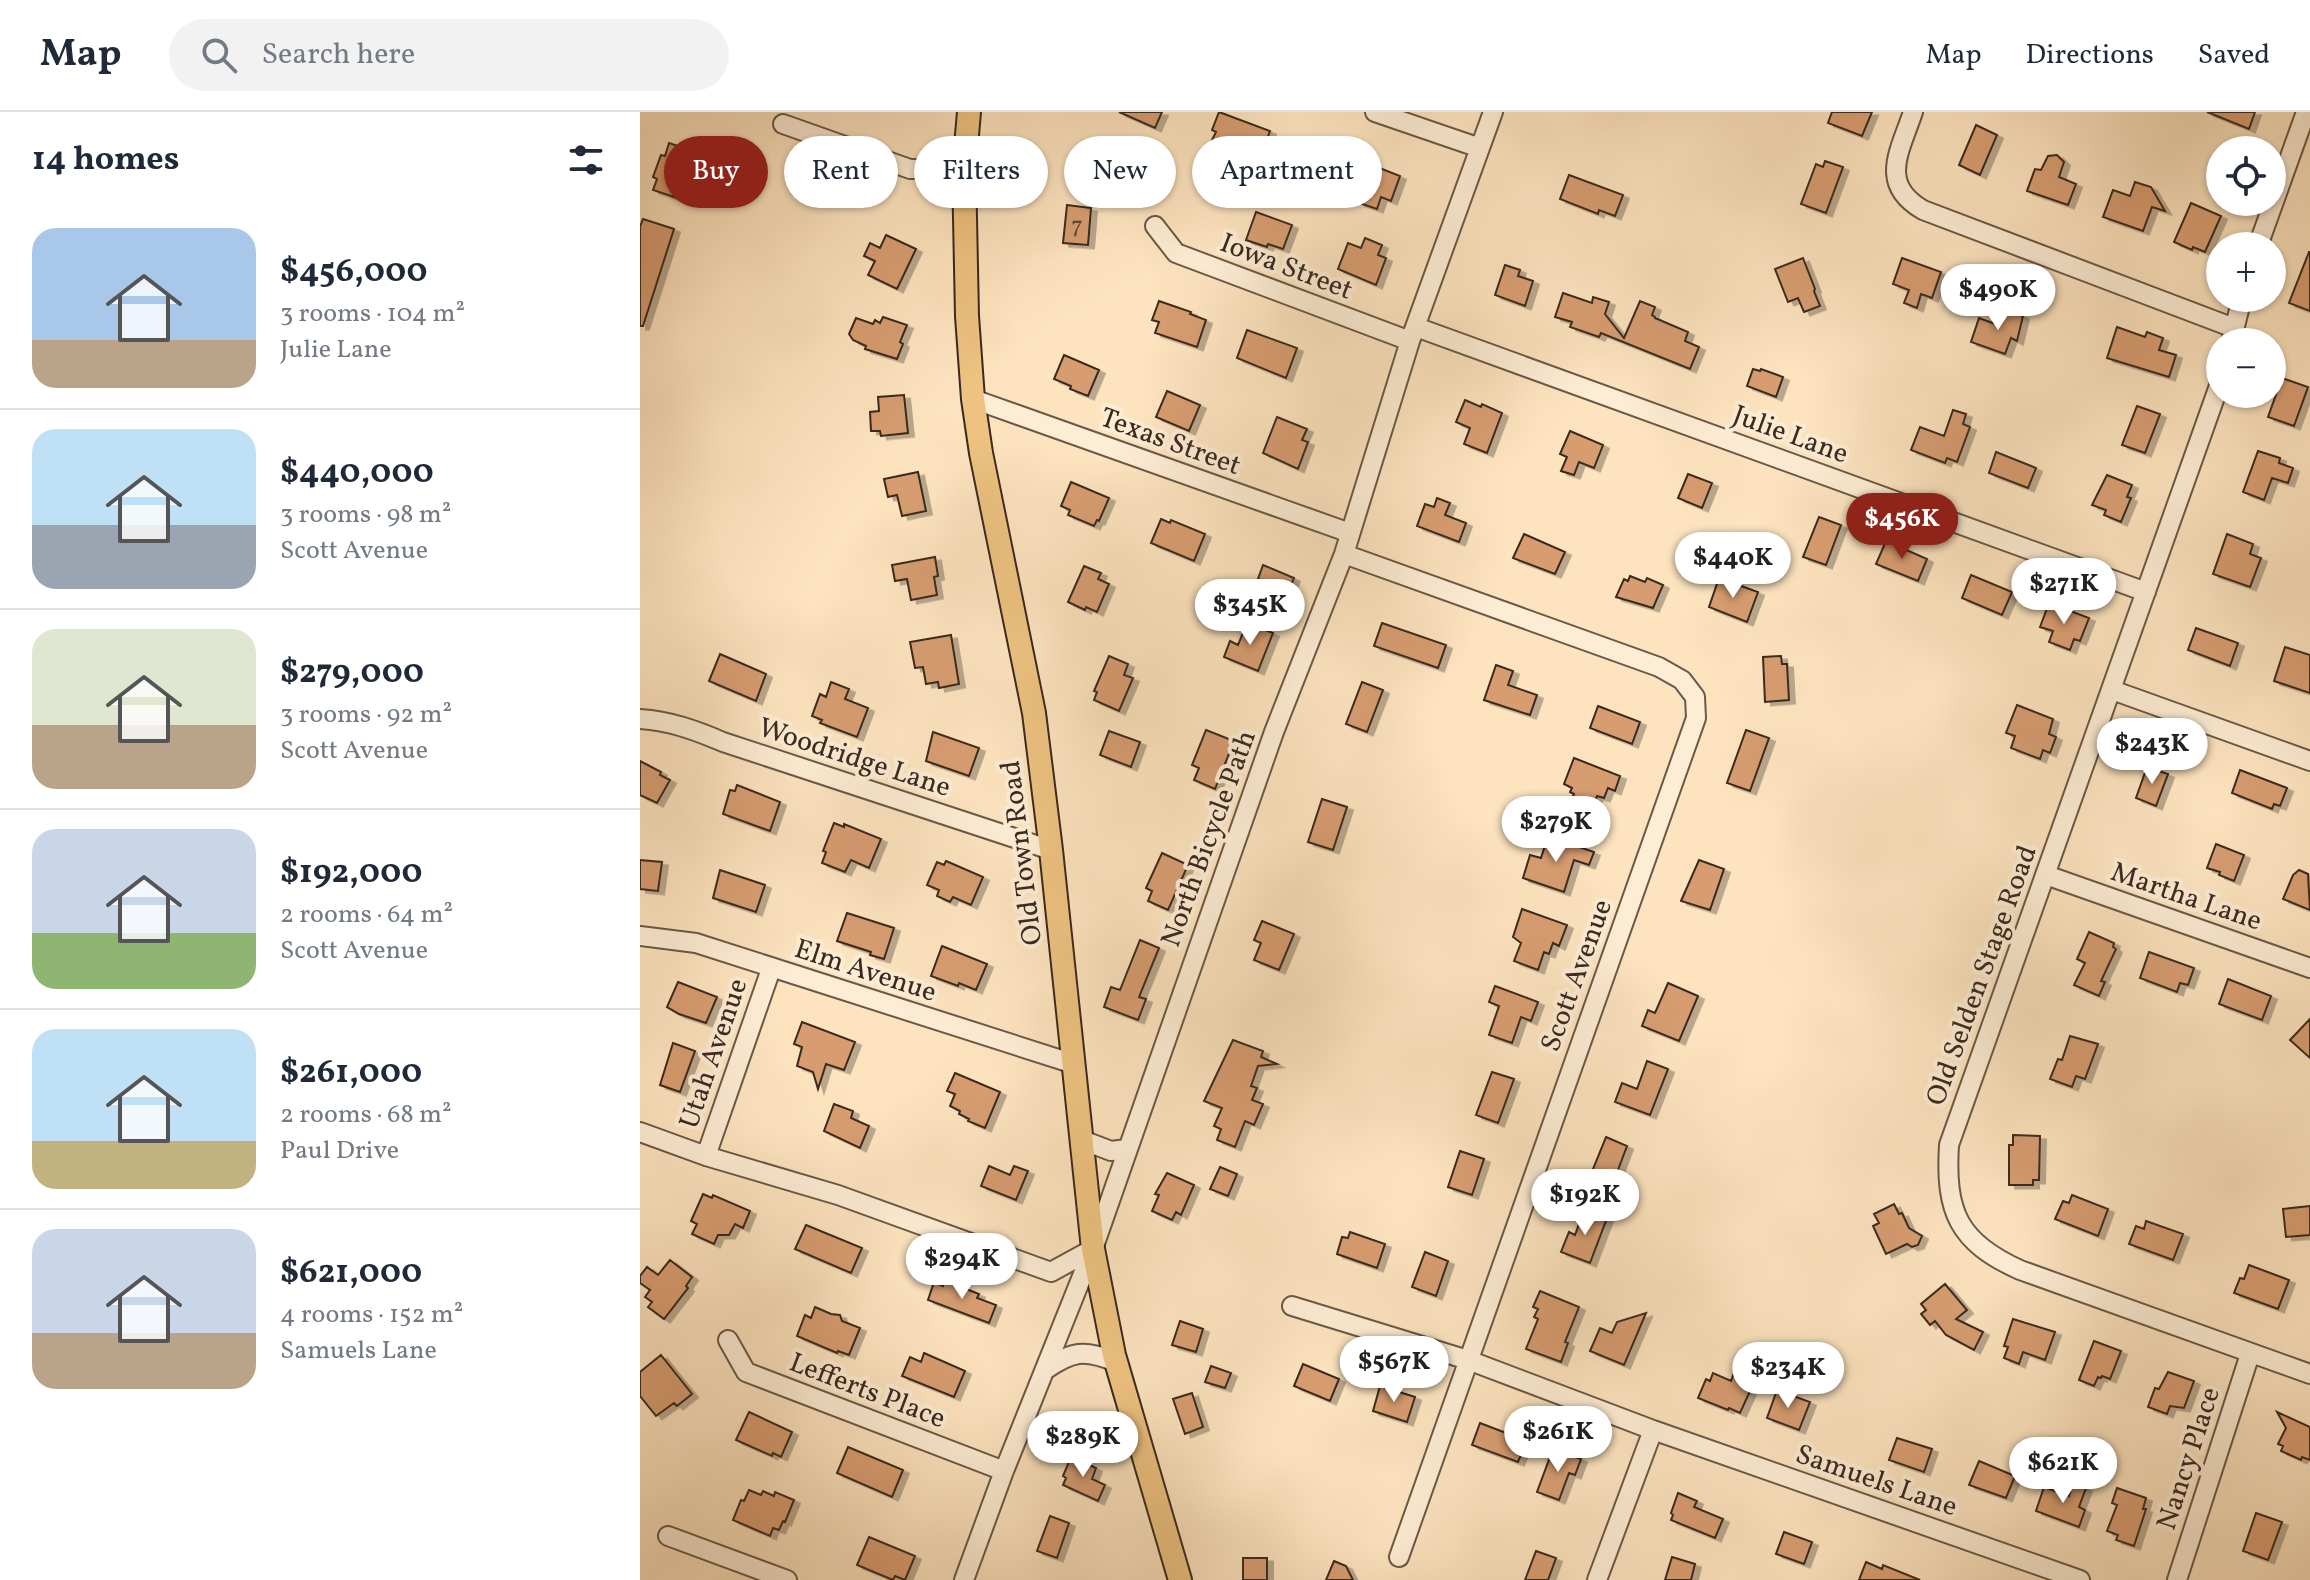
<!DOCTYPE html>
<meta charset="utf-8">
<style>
:root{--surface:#fff;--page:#f2f2f3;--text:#1f2937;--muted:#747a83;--line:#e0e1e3;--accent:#8f2418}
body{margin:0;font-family:Vollkorn,serif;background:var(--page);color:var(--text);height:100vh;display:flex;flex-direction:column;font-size:30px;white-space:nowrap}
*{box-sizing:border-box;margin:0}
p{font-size:26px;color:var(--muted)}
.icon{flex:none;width:44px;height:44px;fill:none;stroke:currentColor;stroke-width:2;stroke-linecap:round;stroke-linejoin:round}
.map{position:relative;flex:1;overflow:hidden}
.drawer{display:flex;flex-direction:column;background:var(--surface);width:640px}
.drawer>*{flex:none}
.top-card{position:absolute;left:24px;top:24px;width:760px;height:72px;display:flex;gap:16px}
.tools{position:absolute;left:1566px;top:24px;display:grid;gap:16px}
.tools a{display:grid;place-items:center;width:80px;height:80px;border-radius:50%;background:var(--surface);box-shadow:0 2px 6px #0004;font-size:40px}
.price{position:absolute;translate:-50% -68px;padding:0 18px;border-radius:28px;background:#fff;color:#222;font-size:26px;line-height:52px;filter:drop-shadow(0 2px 4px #0008)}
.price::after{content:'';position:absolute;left:50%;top:48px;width:24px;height:18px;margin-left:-12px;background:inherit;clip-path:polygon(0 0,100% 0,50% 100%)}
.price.selected{background:var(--accent);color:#fff}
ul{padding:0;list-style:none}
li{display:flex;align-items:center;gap:24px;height:200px;padding:0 32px}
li+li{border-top:2px solid var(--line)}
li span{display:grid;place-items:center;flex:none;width:224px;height:160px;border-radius:24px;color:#555}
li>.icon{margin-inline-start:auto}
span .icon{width:96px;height:96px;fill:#fffc;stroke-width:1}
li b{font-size:34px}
h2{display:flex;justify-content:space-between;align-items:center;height:96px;padding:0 32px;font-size:34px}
.chip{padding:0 28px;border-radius:36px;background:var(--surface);box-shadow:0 2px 6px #0004;font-size:28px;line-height:72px}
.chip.selected{background:var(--accent);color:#fff}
header{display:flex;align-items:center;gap:48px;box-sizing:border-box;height:112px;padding:0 40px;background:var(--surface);border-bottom:2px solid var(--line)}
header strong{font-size:38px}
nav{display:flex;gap:44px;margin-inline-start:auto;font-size:28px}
.search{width:560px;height:72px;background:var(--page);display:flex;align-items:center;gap:20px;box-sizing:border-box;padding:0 28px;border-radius:44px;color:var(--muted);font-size:30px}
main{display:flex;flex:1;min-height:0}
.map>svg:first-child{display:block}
</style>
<header>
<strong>Map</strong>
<div class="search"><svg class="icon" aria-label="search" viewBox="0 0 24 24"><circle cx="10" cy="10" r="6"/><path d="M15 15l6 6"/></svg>Search here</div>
<nav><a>Map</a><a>Directions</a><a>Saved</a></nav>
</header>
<main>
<section class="drawer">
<h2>14 homes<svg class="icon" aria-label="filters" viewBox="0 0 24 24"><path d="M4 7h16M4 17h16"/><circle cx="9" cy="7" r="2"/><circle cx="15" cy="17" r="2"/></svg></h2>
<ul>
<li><span style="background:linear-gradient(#a9c7e8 70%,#b9a48a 0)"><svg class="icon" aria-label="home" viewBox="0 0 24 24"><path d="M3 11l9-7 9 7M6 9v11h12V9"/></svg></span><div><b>$456,000</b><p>3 rooms · 104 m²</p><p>Julie Lane</p></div></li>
<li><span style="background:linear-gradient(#bfe0f5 60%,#9aa5b1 0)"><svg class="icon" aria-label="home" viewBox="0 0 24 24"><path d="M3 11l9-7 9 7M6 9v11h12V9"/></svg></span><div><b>$440,000</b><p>3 rooms · 98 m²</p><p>Scott Avenue</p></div></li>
<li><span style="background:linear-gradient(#dfe7d0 60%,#b9a48a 0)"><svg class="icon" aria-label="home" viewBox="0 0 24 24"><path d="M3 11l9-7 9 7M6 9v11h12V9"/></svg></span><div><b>$279,000</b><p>3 rooms · 92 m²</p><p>Scott Avenue</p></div></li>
<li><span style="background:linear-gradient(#c9d6e8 65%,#8fb573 0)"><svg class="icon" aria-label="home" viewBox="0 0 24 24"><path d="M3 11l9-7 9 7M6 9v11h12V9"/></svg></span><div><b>$192,000</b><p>2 rooms · 64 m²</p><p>Scott Avenue</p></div></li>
<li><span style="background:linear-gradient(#bfe0f5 70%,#c2b280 0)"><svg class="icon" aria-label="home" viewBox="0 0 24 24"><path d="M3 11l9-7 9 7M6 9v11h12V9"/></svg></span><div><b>$261,000</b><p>2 rooms · 68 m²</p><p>Paul Drive</p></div></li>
<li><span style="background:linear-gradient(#c9d6e8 65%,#b9a48a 0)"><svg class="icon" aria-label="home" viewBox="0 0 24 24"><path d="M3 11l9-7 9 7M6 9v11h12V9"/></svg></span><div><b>$621,000</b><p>4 rooms · 152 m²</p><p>Samuels Lane</p></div></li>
</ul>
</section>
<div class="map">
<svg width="1670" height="1468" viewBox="0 0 1670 1468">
<defs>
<filter id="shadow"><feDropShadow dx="6" dy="3.5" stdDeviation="0" flood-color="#0004"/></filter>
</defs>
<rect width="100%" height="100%" fill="#fde4bf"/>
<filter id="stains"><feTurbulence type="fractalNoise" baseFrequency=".0025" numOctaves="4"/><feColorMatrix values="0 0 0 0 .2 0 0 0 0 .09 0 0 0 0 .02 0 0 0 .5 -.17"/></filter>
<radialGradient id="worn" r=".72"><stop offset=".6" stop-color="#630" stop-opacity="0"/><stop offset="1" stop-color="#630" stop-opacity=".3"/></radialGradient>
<!-- building -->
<path fill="#d79d71" stroke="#3a291f" stroke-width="2" filter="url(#shadow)" d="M479,0h43l-7,16z
M579,0l51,19 -10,27 -48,-18 4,-8 -4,-2z
M1192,0h40l-10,24 -34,-13z
M1567,0h48l-6,17z
M1336,13l21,10 -17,40 -21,-10z
M29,31l24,8 -7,19 11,4 -5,13 -10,-4 -5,15 -24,-8 4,-11 -4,-2 8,-22 4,1z
M1417,43l7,7 -5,15 17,7 -8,21 -41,-14 8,-22 6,1 7,-14z
M1185,49l18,6 -17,46 -25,-9 15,-40 7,3z
M708,50l17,6 2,-5 33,13 -9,25 -10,-4 -4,12 -18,-6 5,-13 -23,-9z
M929,63l54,20 -8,21 -16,-6 -1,4 -38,-15z
M1495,70l16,5 14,24 -13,-4 -9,24 -40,-14 10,-27 17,6z
M1551,91l30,13 -16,36 -12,-5 -1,3 -18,-8z
M427,93l24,3 -3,37 -25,-2z
M616,100l36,13 -9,24 -15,-5 -1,3 -21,-7z
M3,107l31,10 -31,97h-3v-99z
M246,123l30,14 -19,40 -29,-14 7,-14 -11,-5 6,-13 10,5z
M725,126l17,7 -4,10 8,3 -10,27 -38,-16 10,-26 13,5z
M1669,140h1v59l-21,-8z
M1163,146l12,31 -1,2 6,15 -16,6 -6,-14 -10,4 -13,-33z
M1262,146l39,14 -9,26 -11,-4 -4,14 -13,-5 5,-13 -16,-6z
M865,153l15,5 -2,6 15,5 -8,25 -30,-11z
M923,181l29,10 1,-6 16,5 -4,12 19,24 16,-37 15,6 -3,8 3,2v1l33,14 -3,9 14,6 -9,22 -89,-36 -2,4 -29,-10 2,-5 -17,-5z
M519,189l32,11 -1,2 16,6 -9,27 -42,-14 4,-11 -7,-2z
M1363,197l20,7 -6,25 -6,-3 -6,16 -34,-12 8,-24 19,7z
M243,205l24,8 -7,17 3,2 -6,15 -32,-10 1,-3 -13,-6 -4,-6 7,-16 17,6 2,-4 5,3z
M1477,215l28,10 2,-5 16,6 -4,12 17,5 -7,22 -62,-19z
M607,218l50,18 -11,30 -49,-20z
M424,243l35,15 -11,26 -18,-7 1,-3 -17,-7z
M1113,257l7,2 1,-2 22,8 -7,20 -29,-11z
M1642,266l26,9 -14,39 -26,-9z
M527,279l33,14 -11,26 -33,-14z
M264,283l4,38 -27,3 -1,-5h-9l-1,-19 9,-1 -1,-14z
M825,288l16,7 1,-3 20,9 -15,40 -23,-9 6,-16 -14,-6z
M1497,294l23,8 -15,39 -23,-8z
M1313,298l13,4 -3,10 7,3 -13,35 -10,-4 -2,5 -34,-13 9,-23 24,9z
M637,305l30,12 -5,11 6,2 -10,27 -35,-16z
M930,319l33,14 -9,23 -15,-6 -5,13 -13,-4 6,-14 -7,-3z
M1618,339l22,7 -1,5 14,5 -5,15 -16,-5 -8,22 -21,-8z
M1356,340l40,16 -8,20 -39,-15z
M278,360l8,39 -24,5 -5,-21 -9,2 -4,-18z
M1048,362l24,9 -10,25 -24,-10z
M1467,363l25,10 -5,12 4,1 -10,24 -17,-7 2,-5 -14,-5z
M431,370l38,16 -10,23 -2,-1 -3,6 -26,-11 2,-5 -9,-4z
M797,386l13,5 -5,12 21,8 -7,19 -42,-16 8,-22 9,3z
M1179,405l22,8 -15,40 -23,-8z
M521,407l9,4 1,-3 34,14 -11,27 -43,-18z
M884,422l41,18 -10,22 -42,-16z
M1587,422l26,10 -3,10 11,4 -11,29 -37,-13z
M1246,429l41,18 -9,22 -42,-17z
M295,445l3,19 -4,1 3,18 -26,5 -4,-21 -12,2 -3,-16z
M623,453l31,13 -10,24 -19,-8 4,-11 -11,-4z
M444,454l17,7 -3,6 11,5 -12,28 -11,-5 -1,3 -17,-8z
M1331,463l41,17 -10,23 -40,-17z
M990,464l15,6 2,-4 16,7 -10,23 -37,-11 8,-18 4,2z
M1079,466l39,14 -11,30 -38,-15z
M1409,491l40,15 -9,23 -6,-2 -4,11 -21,-8 4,-11 -13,-4z
M607,511l26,10 -15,38 -34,-14 6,-16 8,4z
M742,511l64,22 -8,23 -64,-22z
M1556,516l42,15 -8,23 -42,-16z
M311,523l8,49 -20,4 -1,-6 -12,2 -3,-17 -8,1 -5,-26z
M1645,535l25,8v38l-36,-12z
M80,542l46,20 -10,27 -47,-20z
M469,544l19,8 -4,11 9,3 -14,33 -25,-11 3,-8 -3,-1z
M1141,544l1,8h5l2,36 -24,2 -2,-45z
M856,553l17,6 -5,14 29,10 -7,20 -46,-15z
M191,570l18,7 -4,10 23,9 -11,29 -37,-14 2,-3 -10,-4 8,-22 6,3z
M722,570l21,8 -16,42 -21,-8z
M1377,593l36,14 -4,15 7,3 -6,16 -7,-3 -3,9 -29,-11 4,-12 -9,-3z
M958,594l42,16 -8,22 -42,-16z
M566,618l28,11 -19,48 -21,-9 5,-12 -7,-3z
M1106,618l23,8 -19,53 -23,-8z
M469,619l31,11 -9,25 -31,-12z
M293,620l46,16 -10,28 -43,-15z
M934,646l46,18 -5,15 -7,-3 -4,10 -7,-2 -7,20 -22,-9 6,-13 -4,-2 2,-4 -8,-4z
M0,649l21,11 -1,3 10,5 -13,23 -17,-8z
M1507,655l21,7 -12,32 -20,-8z
M1600,658l47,18 -7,18 -6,-2 -2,5 -40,-16z
M97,673l43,17 -10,29 -47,-17 7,-24 5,1z
M682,687l25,8 -14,43 -25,-8z
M194,711l10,4v-3l37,15 -12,29 -18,-8 -6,12 -23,-9 4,-11 -3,-1z
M907,727l9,3v-3l38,13 -5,13 -15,-5 -10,32 -41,-14 7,-23 11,3z
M1576,732l28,11 -10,26 -15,-6 1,-3 -13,-4z
M522,741l26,12 -20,45 -20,-9 4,-10 -6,-3z
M0,748l22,2 -4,29 -18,-2z
M1059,748l25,9 -14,41 -29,-9z
M306,749l37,16 -12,28 -18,-8 -3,5 -13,-6 2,-6 -12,-5 10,-23 7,3z
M80,758l45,15 -9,27 -43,-14z
M1659,758l9,4 2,36 -27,-11 10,-24z
M882,797l45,16 -8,21 -6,-3 -4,11 -5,-2 -6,18 -24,-9 7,-18 -8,-6z
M207,801l47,15 -10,31 -14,-4 1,-3 -34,-11z
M622,809l32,13 -15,36 -25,-10 7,-17 -7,-3z
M1449,820l25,11 -1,4 3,2 -15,32 4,1 -6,14 -25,-11 11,-22 -8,-4z
M500,828l19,8 -20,49 7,2 -8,21 -34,-13 7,-20 9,3z
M302,834l45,18 -11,26 -17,-7 -1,3 -27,-10z
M1509,840l45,16 -6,17 -8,-2 -3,9 -37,-14z
M1588,867l43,17 -9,24 -43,-16z
M38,870l39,15 -11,26 -27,-9 -12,-7z
M1028,871l30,13 -19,45 -37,-15 6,-16 7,3z
M855,874l43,16 -7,19 -10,-4 -9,26 -23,-8 10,-29 -10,-4z
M1670,907v39l-20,-18z
M162,910l53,20 -11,28 -18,-6 -8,25 -5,-17 -16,-6 5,-19 -8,-3z
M1430,924l28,8 -13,35 -9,-3 -4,11 -22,-8 8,-20 4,1z
M593,928l30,11 -2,6 16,7 -19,2 -7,20 6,2 -5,12 11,4 -9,21 -9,-4 -10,26 -18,-7 4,-11 -7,-3 8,-18 -18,-7z
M33,931l22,8 -15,41 -20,-7z
M1007,949l21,8 -18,46 -35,-13 7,-19 15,6z
M852,960l22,7 -16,44 -22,-8z
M315,961l45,19 -15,36 -17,-7 1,-2 -10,-5 1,-3 -10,-5 5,-12 -8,-3z
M194,992l19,7 -2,7 18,8 -9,22 -36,-17z
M1373,1023l27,1 -1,44h-6v5h-24v-40h4z
M966,1025l21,9 -14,37 -22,-9z
M820,1039l24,8 -12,36 -24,-8z
M349,1054l21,9 4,-9 14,5 -12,29 -35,-14z
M580,1055l17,7 -9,22 -18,-7z
M527,1061l27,12 -13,30 -5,-3 -4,8 -20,-9 7,-16 -4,-1z
M63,1082l9,4 1,-3 37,16 -7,17 -8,-4 -6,11h-11l-4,9 -22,-10 5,-10 -6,-3z
M1432,1083l36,14 -10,27 -43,-17 8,-18 6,2z
M1254,1092l5,10 3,-1 7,15 13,8 -4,9 -6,2 -5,-3 -21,10 -13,-28 6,-3 -5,-9z
M1670,1094v29l-24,2 -3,-28z
M944,1098l23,8 -17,45 -29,-11 8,-20 6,3z
M1506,1109l37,13 -10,26 -44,-16 7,-18 8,3z
M166,1113l56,23 -11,25 -56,-24z
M710,1120l35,12 -8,24 -40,-14 5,-17 6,1z
M785,1140l23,9 -12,35 -24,-9z
M30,1148l22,17 -6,9 2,2 -24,31 -16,-12 4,-5 -7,-5 5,-7 -10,-7v-7l7,-9 11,8z
M1609,1153l40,15 -11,29 -44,-16 6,-15 4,1z
M304,1168l35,14 -2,4 19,7 -7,18 -61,-23 6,-18 9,4z
M1305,1172l22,26 -11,9 27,13 -9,18 -28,-15 -11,-14 -5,4 -9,-11 5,-4 -5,-6z
M900,1179l39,16 -14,35 3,1 -7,19 -35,-13 12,-30 -4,-2 4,-8 -5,-2z
M175,1195l16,7 9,1 2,6 18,7 -11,27 -11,-4 -1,2 -40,-17 8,-21 6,3z
M1006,1201l-22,52 -34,-14 10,-23 12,5 5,-11z
M1373,1207l42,13 -10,28 -22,-8 -4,12 -15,-6 4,-11 -4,-1z
M540,1209l23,8 -7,23 -24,-7z
M1454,1229l27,10 -11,28 -8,-3 -1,2 -3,-1 -4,9 -15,-6z
M284,1241l41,18 -11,26 -52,-21 8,-19 11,5z
M21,1243l31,39 -15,12 -3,-3 -18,13 -16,-20v-24z
M663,1252l36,15 -9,22 -36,-15z
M571,1254l20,7 -6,15 -20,-6z
M1095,1258l13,5 -5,11 8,3 -11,24 -11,-5 -1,2 -30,-12 8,-19 4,2 3,-8 18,8z
M1528,1260l26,9 -10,27 -14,-2 -3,8 -19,-7 7,-19 4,1z
M740,1274l35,11 -8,25 -34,-11z
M1137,1278l33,12 -11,28 -32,-12z
M552,1281l11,34 -18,7 -12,-35z
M109,1300l43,20 -11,25 -8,-4 -1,3 -36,-16z
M1637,1300l33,15v33l-8,-3 -1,3 -20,-9 2,-5 -5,-2 8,-16z
M840,1311l47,18 -9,21 -46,-17z
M1257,1326l35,11 -8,23 -35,-12z
M208,1335l55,23 -11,27 -55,-24z
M913,1337l28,10 -6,16 -6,-2 -10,27 -22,-8z
M431,1345l25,11 -4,11 13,6 -7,16 -35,-16 3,-7 -3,-2z
M1339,1349l36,15 -9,22 -37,-13z
M1433,1371l13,5 -7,19 6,3 -6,17 -43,-16 8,-24 25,9z
M1477,1376l29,10 -3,11h3l-12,37 -18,-6 2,-5 -11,-4 10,-26 -5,-2z
M109,1378l12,5 2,-4 11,5 1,-4 19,8 -9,22 -2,-1 -4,9 -6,-2 -3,8 -37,-16 8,-20 3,1z
M1038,1381l19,8 -3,6 29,12 -8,19 -44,-18 2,-5 -2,-2z
M1616,1401l26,9 -14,38 -25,-9z
M410,1404l19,7 -12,35 -20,-7z
M1144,1420l28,10 -8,22 -28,-10z
M229,1425l46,19 -10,24 -10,-4 -2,4 -36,-15z
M896,1439l20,7 -8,22h-23z
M1032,1445l23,7 -4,16h-26z
M603,1446h24v22h-24z
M694,1449l12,5 7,14h-27z
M1226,1450l16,7 1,-4 37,15h-61z"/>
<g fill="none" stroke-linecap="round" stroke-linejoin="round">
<defs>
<path id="minor" d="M735,0l105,36
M1273,0c-13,39 -35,72 10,98l311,118
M143,12l127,45h54
M515,114l21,27 234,88
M1618,134l48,-134
M776,215l730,265
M1591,230l11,-44
M1580,271l-271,762c-4,67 9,97 71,125l290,104
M333,287l377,134
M704,442l315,113 23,13 13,17 1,21 -297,839
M1472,578l198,71
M0,607c30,2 55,11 83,23l328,108
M1406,763l264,93
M0,824l56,7 378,121
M0,1020l66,24 132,39 213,77 42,-23
M442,1028l29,11 16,-2
M66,1044l65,-187
M652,1194l176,54 185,70 427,150
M88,1228l18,32 258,99
M405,1258c27,-19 39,-21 71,-8
M28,1424l119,44
M324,1468l40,-109 89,-222 181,-517 70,-178 66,-213 83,-229
M957,1468l56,-150
M1537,1468l73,-226"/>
<path id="major" d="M329,0l-5,57 3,147 6,83 8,54 53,260 17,137 42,399 21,106 66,225"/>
</defs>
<!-- minor casing -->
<use href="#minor" stroke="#6b5847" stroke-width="22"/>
<!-- major casing -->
<use href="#major" stroke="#3a291f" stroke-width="26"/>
<!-- minor -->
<use href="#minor" stroke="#feedd5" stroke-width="18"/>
<!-- major -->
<use href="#major" stroke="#eec280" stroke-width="22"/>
</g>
<g text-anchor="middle" stroke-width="8" stroke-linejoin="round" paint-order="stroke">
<!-- number labels -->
<g font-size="24" fill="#614634">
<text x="437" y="121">7</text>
</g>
<!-- street labels -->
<g font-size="28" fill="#3a291f" stroke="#feedd5">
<text transform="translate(647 153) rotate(21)" y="10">Iowa Street</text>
<text transform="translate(1151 321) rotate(20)" y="10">Julie Lane</text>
<text transform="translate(531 328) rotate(20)" y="10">Texas Street</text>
<text transform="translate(215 644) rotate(18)" y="10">Woodridge Lane</text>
<text transform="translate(567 726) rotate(-70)" y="10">North Bicycle Path</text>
<text transform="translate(380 741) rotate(-97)" y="10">Old Town Road</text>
<text transform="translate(1547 783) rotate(19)" y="10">Martha Lane</text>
<text transform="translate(226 857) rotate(18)" y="10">Elm Avenue</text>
<text transform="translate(935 863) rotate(-70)" y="10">Scott Avenue</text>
<text transform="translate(1340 863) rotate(-70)" y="10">Old Selden Stage Road</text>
<text transform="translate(72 941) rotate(-71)" y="10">Utah Avenue</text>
<text transform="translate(228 1277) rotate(21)" y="10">Lefferts Place</text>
<text transform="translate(1547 1346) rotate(-72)" y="10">Nancy Place</text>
<text transform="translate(1237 1367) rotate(19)" y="10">Samuels Lane</text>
</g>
</g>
<rect width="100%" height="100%" filter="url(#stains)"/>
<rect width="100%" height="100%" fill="url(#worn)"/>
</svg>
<div class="tools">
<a><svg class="icon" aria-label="locate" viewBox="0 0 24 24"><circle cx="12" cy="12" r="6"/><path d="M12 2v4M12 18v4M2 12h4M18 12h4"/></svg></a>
<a>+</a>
<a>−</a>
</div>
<b class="price" style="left:1358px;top:220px">$490K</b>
<b class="price selected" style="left:1262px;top:449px">$456K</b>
<b class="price" style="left:1093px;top:488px">$440K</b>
<b class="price" style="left:1424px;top:514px">$271K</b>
<b class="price" style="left:610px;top:535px">$345K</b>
<b class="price" style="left:1512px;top:674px">$243K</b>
<b class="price" style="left:916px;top:752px">$279K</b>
<b class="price" style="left:945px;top:1125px">$192K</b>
<b class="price" style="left:322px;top:1189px">$294K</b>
<b class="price" style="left:754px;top:1292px">$567K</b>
<b class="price" style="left:1148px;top:1298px">$234K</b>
<b class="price" style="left:918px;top:1362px">$261K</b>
<b class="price" style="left:443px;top:1367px">$289K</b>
<b class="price" style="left:1423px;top:1393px">$621K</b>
<div class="top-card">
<a class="chip selected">Buy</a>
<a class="chip">Rent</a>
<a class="chip">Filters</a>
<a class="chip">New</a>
<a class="chip">Apartment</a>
</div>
</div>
</main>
